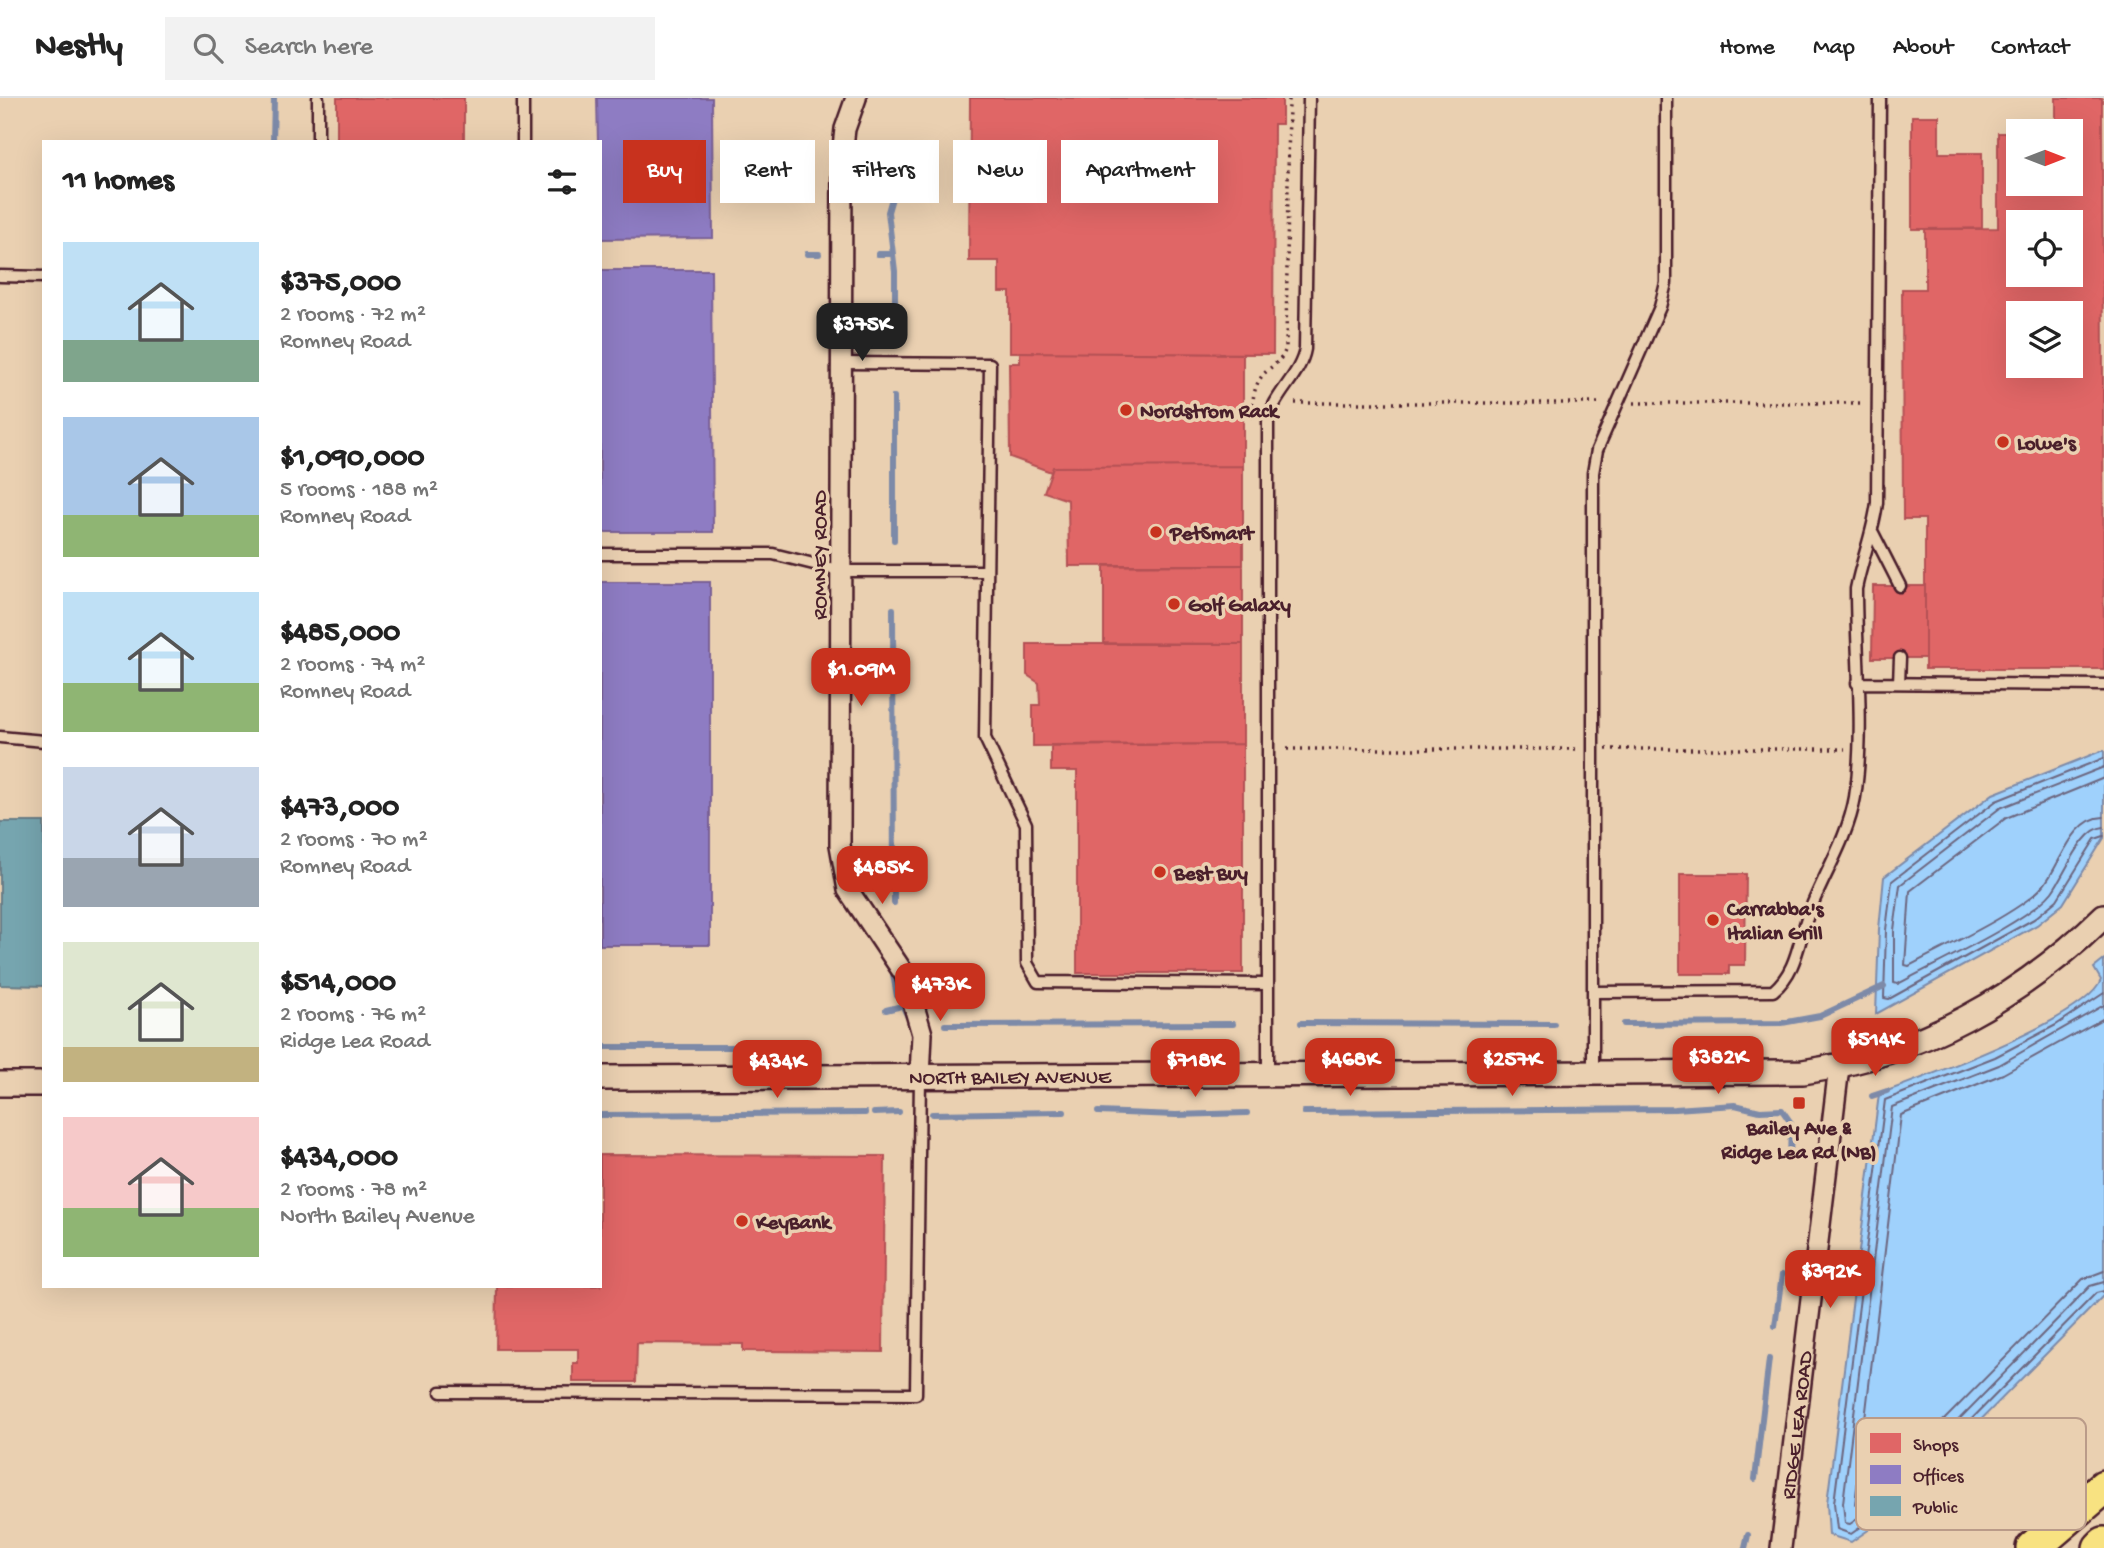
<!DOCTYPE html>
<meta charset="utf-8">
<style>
:root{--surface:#fff;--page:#f2f2f2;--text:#222;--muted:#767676;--line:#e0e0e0;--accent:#c8321e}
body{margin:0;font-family:"Gochi Hand",sans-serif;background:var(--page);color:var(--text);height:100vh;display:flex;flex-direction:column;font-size:26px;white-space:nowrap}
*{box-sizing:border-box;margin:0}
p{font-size:23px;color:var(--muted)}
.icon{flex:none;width:38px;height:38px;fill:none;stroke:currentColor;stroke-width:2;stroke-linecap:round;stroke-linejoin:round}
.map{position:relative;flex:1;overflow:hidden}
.sheet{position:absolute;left:42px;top:42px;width:560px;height:1148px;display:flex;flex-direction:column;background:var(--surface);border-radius:0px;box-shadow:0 7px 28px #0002}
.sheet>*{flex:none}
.banner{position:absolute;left:623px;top:42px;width:665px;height:63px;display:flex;gap:14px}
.needle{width:46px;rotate:90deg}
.fabs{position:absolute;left:2006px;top:21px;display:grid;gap:14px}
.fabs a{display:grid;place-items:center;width:77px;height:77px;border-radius:0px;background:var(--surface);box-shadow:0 7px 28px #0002;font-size:35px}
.price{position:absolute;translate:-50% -60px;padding:0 16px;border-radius:14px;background:var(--accent);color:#fff;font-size:23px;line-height:46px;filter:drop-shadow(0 2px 4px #0008)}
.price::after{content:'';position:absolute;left:50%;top:42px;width:21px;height:16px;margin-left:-10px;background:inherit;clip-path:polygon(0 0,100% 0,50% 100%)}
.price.selected{background:#222;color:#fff}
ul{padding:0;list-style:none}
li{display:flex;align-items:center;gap:21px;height:175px;padding:0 21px}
li span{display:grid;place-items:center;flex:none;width:196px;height:140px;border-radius:0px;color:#555}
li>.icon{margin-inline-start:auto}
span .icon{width:84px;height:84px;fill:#fffc;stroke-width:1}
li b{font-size:30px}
h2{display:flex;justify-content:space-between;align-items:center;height:84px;padding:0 21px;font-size:30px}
.tag{padding:0 24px;border-radius:0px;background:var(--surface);box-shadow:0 7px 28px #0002;font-size:24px;line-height:63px}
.tag.selected{background:var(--accent);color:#fff}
header{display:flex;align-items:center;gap:42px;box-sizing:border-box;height:98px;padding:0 35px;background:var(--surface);border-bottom:2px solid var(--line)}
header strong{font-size:33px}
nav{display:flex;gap:38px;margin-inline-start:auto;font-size:24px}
.search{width:490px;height:63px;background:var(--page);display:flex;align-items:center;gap:18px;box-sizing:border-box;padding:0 24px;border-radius:0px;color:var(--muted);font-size:26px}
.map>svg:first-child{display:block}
</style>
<header>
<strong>Nestly</strong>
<div class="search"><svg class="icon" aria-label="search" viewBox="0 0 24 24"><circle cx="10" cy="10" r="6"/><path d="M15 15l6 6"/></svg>Search here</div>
<nav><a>Home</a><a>Map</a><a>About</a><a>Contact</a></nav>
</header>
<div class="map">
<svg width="2104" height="1450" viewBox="0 0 2104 1450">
<rect width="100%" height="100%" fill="#ead0b1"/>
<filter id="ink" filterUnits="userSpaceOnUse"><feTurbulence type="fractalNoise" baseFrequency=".0143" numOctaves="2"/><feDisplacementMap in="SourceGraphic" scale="14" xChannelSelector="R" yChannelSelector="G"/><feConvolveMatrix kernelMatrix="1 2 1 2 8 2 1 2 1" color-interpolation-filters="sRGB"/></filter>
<g filter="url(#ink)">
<!-- water -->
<path fill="#9fd1fc" stroke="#7d8aa8" stroke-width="2" d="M2101,653h3v87l-41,66 -26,21 -161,89 3,-85 5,-52 109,-83z
M2104,862v335l-224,227 -29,20 -22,-7 -2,-32 52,-409c43,-16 208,-75 222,-114l-7,-12z"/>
<!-- shops -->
<path fill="#e06666" stroke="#b35154" stroke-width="2" fill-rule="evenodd" d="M337,0h127v44h-127z
M970,0h312v26h-8l-1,230 -263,-2v-60h-11v-31h-30z
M2056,0h46l2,571h-179v-150h-22l-1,-230h23v-60l73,-1v-95h20v51h52v-53h-14zM2018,124h52v53h-52zM2018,215h52v53h-52z
M1912,18h27v37h43v76h-70z
M1020,254l223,2v112l-190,1 -2,5 -41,-15 -1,-94h11z
M1243,368v99l-174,1 -1,-66 -24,-8 9,-25z
M1104,467h139v79l-139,-1z
M1873,488h52v72h-53z
M1027,546h216v100l-210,2v-41h7l-1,-22 -12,-8z
M1243,646v229h-166v-202h-26v-26z
M1680,776h66l-1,91h-16v9h-49z
M600,1057l285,1 -2,196 -140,-1v-7l-106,-1 -1,39h-63v-19h5v-14h-82l1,-63h103z"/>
<!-- offices -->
<path fill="#8e7cc3" stroke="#7a6095" stroke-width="2" d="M597,0h115l1,140 -113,1z
M600,172h111l2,262h-113z
M600,484h110v363h-110z"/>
<!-- public -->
<path fill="#76a5af" stroke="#697d87" stroke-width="2" d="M0,724h44v164l-44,-1z"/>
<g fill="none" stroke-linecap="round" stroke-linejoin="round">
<!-- shore -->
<path stroke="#6c667f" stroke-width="2" d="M2104,660l-108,43 -104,80 -6,49 -2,68 5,1 145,-80 23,-19 38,-61 9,-3
M2104,669l-104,41 -100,77 -6,45v53l4,1c36,-20 131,-63 154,-92 13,-17 30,-64 52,-65
M2104,680l-98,40 -96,73 -5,74 4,1c33,-18 112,-54 134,-80 18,-21 28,-68 61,-69
M2104,895l-48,32 -61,32 -110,43 -51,403 3,26 14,5 24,-17 221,-224 8,-2
M2104,907l-105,60 -107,42 -49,396 2,20 5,1 20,-14 220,-224 14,-4
M2104,920l-101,56 -102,41 -46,389 8,-2 220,-223 21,-8"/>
<!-- stream -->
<path stroke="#7d8aa8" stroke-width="6" d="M273,44l1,-44
M807,156h12
M878,156h13
M895,232v-59l-7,-59 4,-14 9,-14
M894,299v143
M893,511l1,294
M893,876l4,22
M902,907l7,14
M886,912l12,-3
M1301,925l253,1
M1624,926l158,-1 38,-7 64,-30
M945,927l288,-1
M600,949h196
M1872,998l15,-5
M1098,1014l78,3 71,-2
M1304,1014l371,-3 60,-4 25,6 22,-1 9,13 -1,37
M874,1015l25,-1
M932,1016l132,-2
M600,1017l265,-2
M1775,1228l7,-51
M1755,1381l14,-120
M1745,1450l3,-13"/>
<defs>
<path id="service" d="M523,0v44
M318,44v-44
M0,178l44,1
M842,265l148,1 -5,374 41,86 1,139 11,19 229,2
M1873,435l27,53
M600,456h173l69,17h145
M1857,585l247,2
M1899,585l1,-25
M0,639l44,4
M1593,894l180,-1c24,-20 25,-48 35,-76 15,-39 40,-77 47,-118 10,-66 1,-141 1,-208 6,-30 17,-56 21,-86l3,-405
M1593,975v-600l4,-23 63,-143 6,-24v-185
M1268,978v-654c5,-28 32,-45 37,-73l4,-251
M441,1294l475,2 4,-317"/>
<g id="minor">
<path d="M856,0l-11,31 -3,27 -2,689 8,45 57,85 17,59 -2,43"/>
<path id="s1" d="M1781,1450l58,-481"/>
</g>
<g id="tertiary">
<path id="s2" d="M600,980l1203,-6c116,-17 218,-75 301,-156"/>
<path d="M0,986h44"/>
</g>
<path id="motorway" d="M2033,1450l71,-61
M2100,1450l4,-4"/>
</defs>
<!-- service casing -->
<use href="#service" stroke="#4a1f2b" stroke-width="15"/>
<!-- minor casing -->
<use href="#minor" stroke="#4a1f2b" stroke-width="24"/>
<!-- tertiary casing -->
<use href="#tertiary" stroke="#4a1f2b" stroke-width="28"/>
<!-- motorway casing -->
<use href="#motorway" stroke="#4a1f2b" stroke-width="38"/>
<!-- path -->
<path stroke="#4a1f2b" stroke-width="3.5" stroke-dasharray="2 5" stroke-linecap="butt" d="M1295,305h307
M1634,305h229
M1252,321c0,-17 1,-37 16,-49 9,-8 14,-10 18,-22l3,-250
M1287,651h292
M1606,651h239"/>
<!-- service -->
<use href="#service" stroke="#ead0b1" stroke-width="10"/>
<!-- minor -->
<use href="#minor" stroke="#ead0b1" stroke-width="19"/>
<!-- tertiary -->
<use href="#tertiary" stroke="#ead0b1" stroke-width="23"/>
<!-- motorway -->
<use href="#motorway" stroke="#f8e281" stroke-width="33"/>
</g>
</g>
<!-- markers -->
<g fill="#c8321e" stroke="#ead0b1" stroke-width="2.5">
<circle cx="1126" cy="312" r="7"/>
<circle cx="2003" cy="344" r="7"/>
<circle cx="1156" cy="434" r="7"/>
<circle cx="1174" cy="506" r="7"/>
<circle cx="1160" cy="774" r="7"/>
<circle cx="1713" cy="822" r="7"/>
<rect x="1792" y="998" width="14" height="14" rx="3.5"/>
<circle cx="742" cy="1123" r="7"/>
</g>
<g text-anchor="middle" stroke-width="7" stroke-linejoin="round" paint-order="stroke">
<!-- poi labels -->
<g font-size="21" font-weight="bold" fill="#4a1f2b" stroke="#ead0b1" text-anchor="start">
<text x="1140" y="319">Nordstrom Rack</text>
<text x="2017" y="351">Lowe's</text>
<text x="1170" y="441">PetSmart</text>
<text x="1188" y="513">Golf Galaxy</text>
<text x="1174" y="781">Best Buy</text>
<text x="1727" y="817">Carrabba's<tspan x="1727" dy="24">Italian Grill</tspan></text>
<text x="1799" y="1036" text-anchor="middle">Bailey Ave &amp;<tspan x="1799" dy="24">Ridge Lea Rd (NB)</tspan></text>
<text x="756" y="1130">KeyBank</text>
</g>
<!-- street labels -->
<g font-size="21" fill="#4a1f2b" stroke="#ead0b1">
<text transform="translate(819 457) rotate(-90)" y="7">ROMNEY ROAD</text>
<text dy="7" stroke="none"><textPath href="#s2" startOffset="410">NORTH BAILEY AVENUE</textPath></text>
<text dy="7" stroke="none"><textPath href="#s1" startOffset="124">RIDGE LEA ROAD</textPath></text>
</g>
</g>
<!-- legend -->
<rect x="1856" y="1320" width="230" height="112" rx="10" fill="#ead0b1" stroke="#ba9b89" stroke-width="2"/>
<rect x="1870" y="1335" width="31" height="20" fill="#e06666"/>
<rect x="1870" y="1367" width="31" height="19" fill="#8e7cc3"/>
<rect x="1870" y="1398" width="31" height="20" fill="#76a5af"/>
<g font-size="19" fill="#4a1f2b">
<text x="1913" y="1352">Shops</text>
<text x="1913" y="1383">Offices</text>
<text x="1913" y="1415">Public</text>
</g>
</svg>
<div class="fabs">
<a><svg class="needle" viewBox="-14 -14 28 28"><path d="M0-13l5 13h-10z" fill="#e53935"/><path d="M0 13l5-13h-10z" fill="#767676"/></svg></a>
<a><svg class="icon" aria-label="locate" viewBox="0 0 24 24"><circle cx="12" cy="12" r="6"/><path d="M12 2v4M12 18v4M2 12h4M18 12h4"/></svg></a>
<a><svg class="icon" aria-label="layers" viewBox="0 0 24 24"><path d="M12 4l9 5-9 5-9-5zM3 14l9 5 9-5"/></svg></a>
</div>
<b class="price selected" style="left:862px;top:265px">$375K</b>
<b class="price" style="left:861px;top:610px">$1.09M</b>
<b class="price" style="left:882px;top:808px">$485K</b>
<b class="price" style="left:940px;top:925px">$473K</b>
<b class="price" style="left:1875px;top:980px">$514K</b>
<b class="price" style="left:1718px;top:998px">$382K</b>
<b class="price" style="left:1350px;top:1000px">$468K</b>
<b class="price" style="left:1512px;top:1000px">$257K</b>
<b class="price" style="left:1195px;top:1001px">$718K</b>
<b class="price" style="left:777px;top:1002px">$434K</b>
<b class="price" style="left:1830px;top:1212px">$392K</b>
<div class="banner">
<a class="tag selected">Buy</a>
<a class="tag">Rent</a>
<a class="tag">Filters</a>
<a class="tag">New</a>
<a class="tag">Apartment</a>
</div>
<section class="sheet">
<h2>11 homes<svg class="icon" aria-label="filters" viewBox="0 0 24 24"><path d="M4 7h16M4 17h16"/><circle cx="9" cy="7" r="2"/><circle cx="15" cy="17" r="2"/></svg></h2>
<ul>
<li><span style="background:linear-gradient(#bfe0f5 70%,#7fa58c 0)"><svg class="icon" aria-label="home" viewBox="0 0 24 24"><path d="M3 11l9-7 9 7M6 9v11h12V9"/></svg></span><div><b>$375,000</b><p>2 rooms · 72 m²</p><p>Romney Road</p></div></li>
<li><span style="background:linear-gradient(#a9c7e8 70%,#8fb573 0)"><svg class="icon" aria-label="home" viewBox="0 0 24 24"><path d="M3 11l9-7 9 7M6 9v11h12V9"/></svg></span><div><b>$1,090,000</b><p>5 rooms · 188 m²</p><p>Romney Road</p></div></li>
<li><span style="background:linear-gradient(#bfe0f5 65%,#8fb573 0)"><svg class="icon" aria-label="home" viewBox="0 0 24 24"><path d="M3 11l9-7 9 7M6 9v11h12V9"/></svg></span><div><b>$485,000</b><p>2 rooms · 74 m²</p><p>Romney Road</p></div></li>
<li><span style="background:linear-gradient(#c9d6e8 65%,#9aa5b1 0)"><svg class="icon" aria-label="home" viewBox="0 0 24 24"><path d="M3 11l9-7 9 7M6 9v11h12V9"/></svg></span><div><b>$473,000</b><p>2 rooms · 70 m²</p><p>Romney Road</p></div></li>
<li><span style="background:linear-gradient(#dfe7d0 75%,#c2b280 0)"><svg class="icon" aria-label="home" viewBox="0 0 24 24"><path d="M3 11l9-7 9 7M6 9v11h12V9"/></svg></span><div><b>$514,000</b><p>2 rooms · 76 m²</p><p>Ridge Lea Road</p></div></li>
<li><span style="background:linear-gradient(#f6c9c9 65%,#8fb573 0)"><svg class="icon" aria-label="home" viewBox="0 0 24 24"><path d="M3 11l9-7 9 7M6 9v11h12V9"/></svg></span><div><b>$434,000</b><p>2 rooms · 78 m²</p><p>North Bailey Avenue</p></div></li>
</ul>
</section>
</div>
